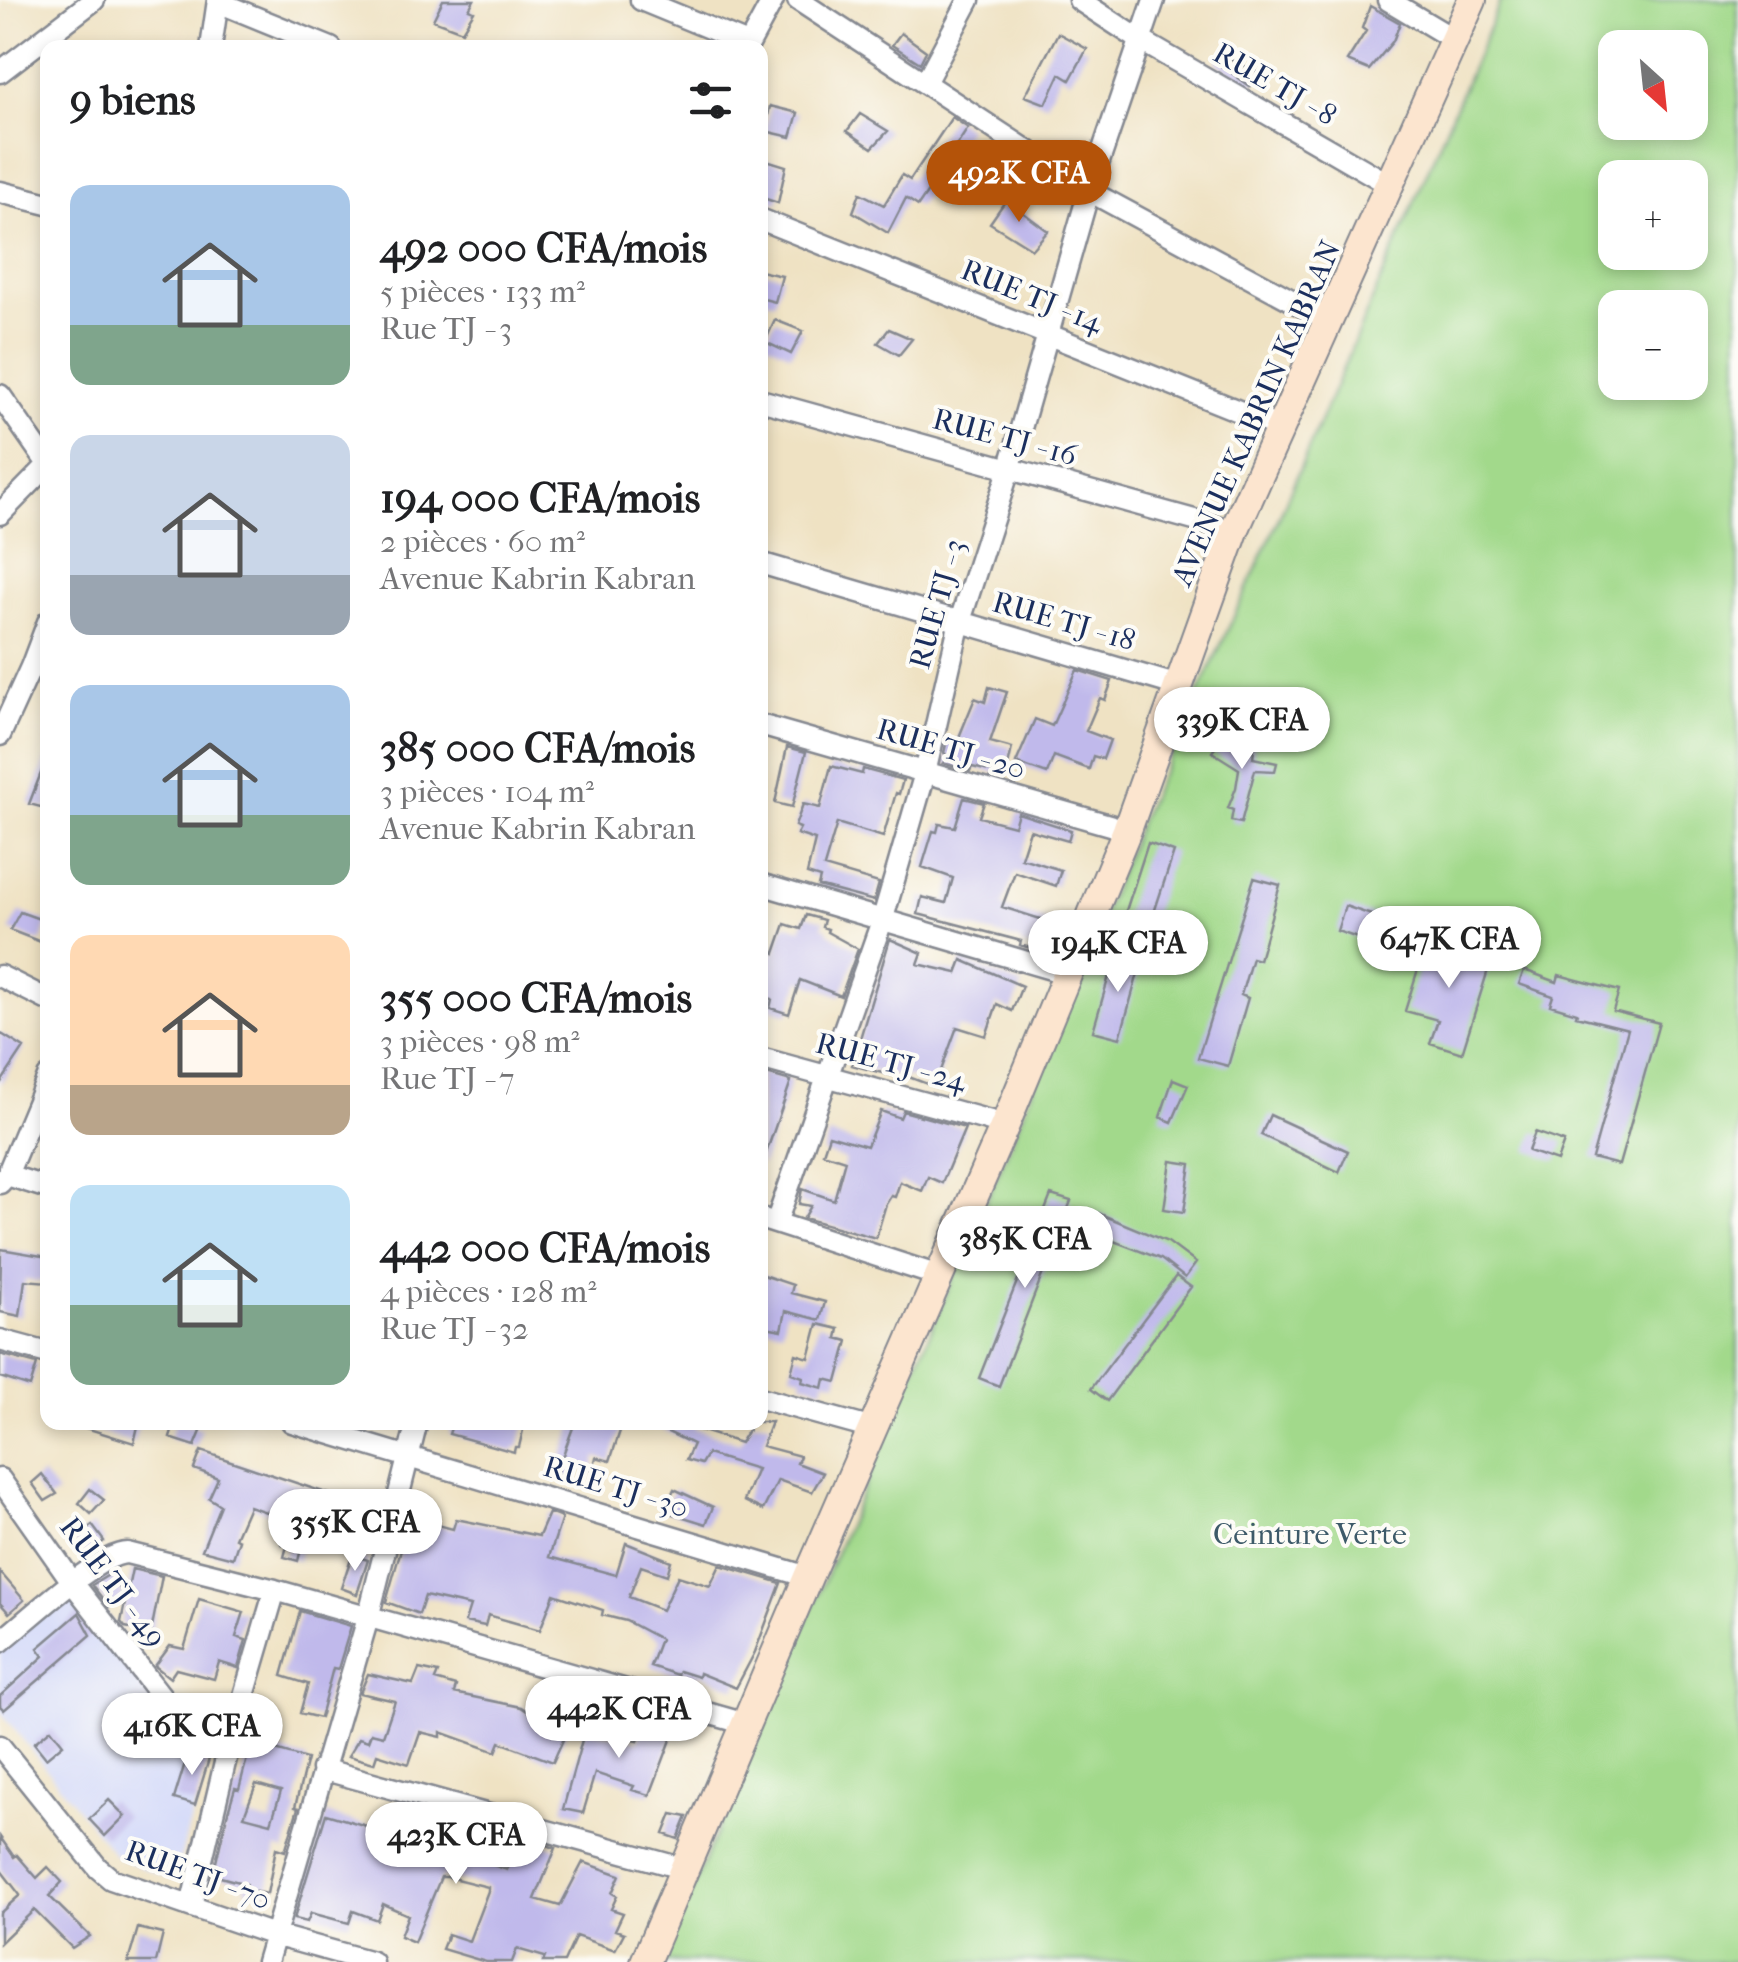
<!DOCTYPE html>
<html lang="fr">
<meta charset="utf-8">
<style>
:root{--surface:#fff;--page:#f2f2f2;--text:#202124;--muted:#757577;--accent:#b45309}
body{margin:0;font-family:"IM FELL French Canon",serif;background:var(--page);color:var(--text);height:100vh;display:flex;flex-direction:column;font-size:38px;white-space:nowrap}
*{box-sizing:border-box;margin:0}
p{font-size:32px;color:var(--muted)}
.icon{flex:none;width:55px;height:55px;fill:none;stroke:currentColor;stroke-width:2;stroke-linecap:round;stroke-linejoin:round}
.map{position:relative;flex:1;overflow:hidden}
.details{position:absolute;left:40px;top:40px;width:728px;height:1390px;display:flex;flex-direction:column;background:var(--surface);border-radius:20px;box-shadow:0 5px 15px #0003}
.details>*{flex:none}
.needle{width:65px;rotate:153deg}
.fabs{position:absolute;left:1598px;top:30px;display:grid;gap:20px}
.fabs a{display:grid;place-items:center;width:110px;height:110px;border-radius:20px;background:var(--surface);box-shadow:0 5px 15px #0003;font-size:50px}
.price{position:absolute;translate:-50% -85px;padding:0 22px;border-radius:35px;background:#fff;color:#222;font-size:32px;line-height:65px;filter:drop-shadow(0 2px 5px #0008)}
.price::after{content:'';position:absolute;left:50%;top:60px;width:30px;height:22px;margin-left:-15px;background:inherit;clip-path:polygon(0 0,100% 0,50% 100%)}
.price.selected{background:var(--accent);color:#fff}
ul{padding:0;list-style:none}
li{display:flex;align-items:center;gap:30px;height:250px;padding:0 30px}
li span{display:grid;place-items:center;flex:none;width:280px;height:200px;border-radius:20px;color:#555}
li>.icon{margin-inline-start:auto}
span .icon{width:120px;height:120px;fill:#fffc;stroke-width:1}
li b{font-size:42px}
h2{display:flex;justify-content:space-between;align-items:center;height:120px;padding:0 30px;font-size:42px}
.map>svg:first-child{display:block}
</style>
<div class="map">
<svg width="1738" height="1962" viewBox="0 0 1738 1962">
<rect width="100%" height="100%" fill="#fdfcf7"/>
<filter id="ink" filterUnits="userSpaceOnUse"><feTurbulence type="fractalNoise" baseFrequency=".01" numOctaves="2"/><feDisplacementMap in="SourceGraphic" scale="20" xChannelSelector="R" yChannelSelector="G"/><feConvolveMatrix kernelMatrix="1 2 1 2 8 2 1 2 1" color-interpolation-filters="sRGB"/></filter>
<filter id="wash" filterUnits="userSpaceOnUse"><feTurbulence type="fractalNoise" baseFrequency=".0048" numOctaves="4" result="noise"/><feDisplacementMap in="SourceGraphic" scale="40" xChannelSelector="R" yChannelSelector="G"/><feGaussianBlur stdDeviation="2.25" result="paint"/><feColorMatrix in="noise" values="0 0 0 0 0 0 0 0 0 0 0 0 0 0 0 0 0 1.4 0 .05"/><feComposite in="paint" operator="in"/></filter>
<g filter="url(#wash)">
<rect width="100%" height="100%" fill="#efe2c3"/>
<!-- built -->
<path fill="#d3d9f9" d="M79,1579l132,167 -37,135 -58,-24 -116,-146v-67z"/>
<!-- green -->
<path fill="#a2d98b" stroke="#5e8474" stroke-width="2.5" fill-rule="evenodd" d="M1501,0h237v1962h-1077l348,-814 133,-332 129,-280zM1615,48h75v74h-75zM1615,178h75v74h-75zM1615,308h75v74h-75z"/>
<g id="blocks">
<!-- building -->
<path fill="#c0b9eb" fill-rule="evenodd" d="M443,0h31l-5,9 5,2 -12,20 -29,-11z
M1370,6l30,17 -7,18 -24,29 -22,-9 19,-30 -4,-3z
M901,33l25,18 -6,12 -28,-18z
M1058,33l29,16 -17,31 -10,-6 -14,30 -21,-8z
M1220,55l42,19 -12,12 -34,-24z
M770,106l28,7 -7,24 -26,-6z
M860,114l28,17 -16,17 -25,-17z
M952,117l16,11 -26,40 16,10 -13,18 -14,-9 -13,19 -12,-8 -18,35 -35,-21 7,-19 24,12 18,-30 8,5z
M760,158l26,8 -8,37 -18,-6z
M1006,200l42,31 -16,18 -42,-26z
M760,271l22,5 -7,26 -15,-4z
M775,320l28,11 -12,23 -26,-12z
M889,329l23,10 -13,16 -21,-12z
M1077,670l35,11 -7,19 -5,-2 -14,33 24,9 -7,19 -10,-3 -4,13 -35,-13 -7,18 -31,-11 19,-44 17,7z
M989,687l18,5 -17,50 22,6 -6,27 -34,-8 -2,4 -27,-8 6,-7 -5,-3 4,-17 9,6 18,-44 10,4z
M1222,738l20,16 2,-16 11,1 -2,19 24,5 -2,8 -20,-1 -14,53 -10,-2 2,-11 -5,-2 8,-20 3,-19 -27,-17z
M787,747l19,5 -14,55 -17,-4z
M46,760h2v49l-19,-5z
M831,766l31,8 1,-5 40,11 -4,14 -3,-1 -13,44 -46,-14 -13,44 55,16 -5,18 -56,-15 2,-8 -13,-4 8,-34 -18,-6 3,-6 -5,-2 8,-22 17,4z
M964,798l20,5 -5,14 35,9 4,-13 53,17 -3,11 -38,-11 -9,28 40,12 -5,16 -41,-14 -13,35 45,14 -9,29 -18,-5 1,-4 -103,-27 4,-17 24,6 7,-25 -31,-11 11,-36 4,1 2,-8 16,3z
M1148,843l26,9 -25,76 -26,-8z
M1254,878l26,7 -21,75 -7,-2 -11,37 7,3 -20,68 -30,-8z
M1345,906l59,20 -9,25 -58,-20z
M20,912l28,10 -7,20 -31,-12z
M806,915l18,5 -2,7 6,2 -1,3 31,17 -17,47 -41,-16 -11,34 -19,-6 2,-9 -12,-3v-49l15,6 10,-29 16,5z
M890,939l32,14 -4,11 39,9 5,-13 60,26 -10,25 -15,-7 -11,32 -29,-9 -22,60 -29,-11 -1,3 -53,-14z
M1427,940l33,10 2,-5 31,9 -31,99 -32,-10 8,-23 -33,-9z
M1116,952l26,7 -22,79 -27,-7z
M1524,970l33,12 2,-7 60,16 -6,20 46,12 -40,142 -27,-7 36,-129 -52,-13 1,-3 -27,-8 3,-9 -34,-12z
M0,1033l24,15 -24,36z
M760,1072l31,9 -29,84 -2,-1z
M1173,1079l15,6 -16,37 -12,-5z
M881,1111l19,7 3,-7 62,17 -23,55 -14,-6 -6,14 -22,-9 -5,15 -4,-1 -5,8 -10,34 -72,-20 7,-12 -12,-2 3,-15 32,11 11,-40 -22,-7 6,-18 38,11z
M1270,1115l78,36 -9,21 -78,-37z
M1535,1132l29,10 -7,19 -29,-10z
M1171,1161l20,3 -7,48 -20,-3z
M1051,1195l20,6 -72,185 -20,-8z
M1098,1213l70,29 28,21 -11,15 -24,-19 -71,-27z
M1,1249l47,8v25l-23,-2 -5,36 -20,-4z
M763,1275l30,10 -2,8 34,9 -5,18 -34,-9 -4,19 -22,-4v-40z
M1176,1276l15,11 -84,114 -16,-12z
M818,1324l21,5 -2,9 11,3 -11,41 -12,-3 -2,9 -21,-6 1,-5 -12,-4 5,-19 13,4z
M0,1354l37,10 -7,23 -30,-10z
M80,1422h59l-5,21 -55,-17z
M175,1422l27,7 -7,17 -25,-8z
M453,1422h72l-6,25h-4l-1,5 -65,-18z
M575,1422h48l-13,39 -14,-4 -3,13 -12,-3 -6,15 -19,-8z
M647,1422h49l-3,6 47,15 13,-21h18l-9,24 38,10 -3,7 26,10 -11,19 -34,-12 -15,30 -19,-9 13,-32 -50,-15 -6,10 -15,-4 7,-16z
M201,1451l179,60 -4,19 -40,-12 -7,23 -24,-8 -7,28 -14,-4 3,-11 -5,-2 7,-24 -40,-14 -14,32 4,2 -6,18 -31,-8 18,-45 -11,-7 9,-20 -24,-9z
M42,1474l15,20 -12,7 -13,-18z
M90,1489l14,11 -13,14 -12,-11z
M674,1489l39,18 -7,17 -42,-13z
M549,1513l13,5 -13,39 67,18 10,-32 45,18 -4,14 -26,-9 -12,31 33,13 16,-34 32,10 10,-21 61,18 -26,69 -19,36 -37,-15 -1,4 -19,-6 -2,4 -27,-9 10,-27 -34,-18 -24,-6 1,-5 -49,-16 -14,36 -52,-15 -3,11 -20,-4 5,-16 -45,-10 -6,18 -33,-12 24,-84 43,11 3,-10 83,17z
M92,1525l12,16 -17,15 -14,-15z
M352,1555l16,5 -11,34 -16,-6z
M132,1569l30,7 -11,56 -26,-5 -4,-5z
M0,1572l24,28 -15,13 -9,-10z
M112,1573l12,23 -15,11 -17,-22z
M199,1599l45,13 -8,25 10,3 -8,28 -19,-6 -5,17 -38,-10 -6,9 -15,-12 15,-20 14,3z
M300,1611l51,15 -13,43 -5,-1 -13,50 -20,-5 8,-29 -26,-8z
M79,1613l12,22 -87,75 -4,-4v-10l44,-40 -6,-8z
M419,1669l19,4 -3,7 21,6 -2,7 67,14 9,6 40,11 -17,38 -53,-20 -4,10 -55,-20v5l-21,-5 -11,32 -32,-10 -3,9 -26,-7 11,-18 9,3 3,-8 12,3 12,-35 -35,-8 8,-19 45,10z
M646,1718l31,6 -27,71 -18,-5 2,-4 -39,-13 -12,40 -20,-4 22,-80 53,12z
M51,1729l12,15 -17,14 -12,-15z
M251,1743l56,16 -12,48 3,1 -13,43 -9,-3 -9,46 -22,-4 1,-6 -33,-9 14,-60 8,-27 4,1zM256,1784l25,7 -10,32 -27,-7z
M189,1750l20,9 -14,46 -21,-6z
M109,1800l16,16 -20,20 -16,-17z
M400,1805l85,23 -9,31 31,11 17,-31 32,9 -21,51 25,7 23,-44 37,13 -8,18 5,3 -6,13 12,4 -8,17 9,3 -9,17 -39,-14 -12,26h-21l2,-5 -28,-8 -5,13h-26l-44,-13 6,-15 21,7 19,-50v-4l-40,-10h-7l-27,65 -14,-6 8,-21 -25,-11 -6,16 -24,-9 -4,12 -38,-10 -4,9 -13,-3 32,-105 64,19z
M672,1814l15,3 -9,22 -14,-5z
M0,1837l14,20 3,-2 20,23 11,-11 14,15 -13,14 41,40 -18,12 -38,-38 -34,33v-30l20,-18 -20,-26z
M138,1928l25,6 -7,28h-28z"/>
</g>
</g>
<g filter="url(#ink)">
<use href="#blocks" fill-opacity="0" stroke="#858890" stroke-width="2.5"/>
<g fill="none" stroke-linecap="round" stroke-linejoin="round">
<defs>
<path id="street" d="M641,0l107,44
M798,0l291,191 241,130
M1079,0l61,40 252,146
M1388,0l67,40
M218,2l113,46
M211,48l7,-48
M747,48l26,-48
M0,72l94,-72
M926,81l43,-81
M0,192l48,12
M760,219l521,209
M0,395l48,69
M760,400l474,131
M0,514l48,-49
M760,563l419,123
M760,725l367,105
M0,735l31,-68 17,-45
M760,884l308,90
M0,976l48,24
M760,1058l245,67
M7,1175l41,13
M0,1183l7,-8 41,-98
M760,1218l179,58
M776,1223l107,-305 42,-145 35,-152 49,-151 80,-279 65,-191
M0,1340l48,13
M760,1398l113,31
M292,1422l516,155
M0,1479l73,104 116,149 15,12 24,6
M0,1642c27,-21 97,-88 127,-89l148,37 471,134
M0,1746l98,122 13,11 163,56 98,27
M322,1769l363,100
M191,1906l37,-156 47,-160
M267,1962l101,-344 49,-196"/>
<path id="secondary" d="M645,1962l163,-385 197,-452 122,-295 107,-299 238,-531"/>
</defs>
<!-- street casing -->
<use href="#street" stroke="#858890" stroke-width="25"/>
<!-- secondary casing -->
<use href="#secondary" stroke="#858890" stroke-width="32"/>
<!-- street -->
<use href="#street" stroke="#fff" stroke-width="20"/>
<!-- secondary -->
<use href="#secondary" stroke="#fce5cf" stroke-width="28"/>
</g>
</g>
<g text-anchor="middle" stroke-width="8" stroke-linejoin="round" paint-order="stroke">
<!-- street labels -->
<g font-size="30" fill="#1b2f5e" stroke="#fdfcf7">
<text transform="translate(1275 84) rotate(30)" y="10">RUE TJ - 8</text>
<text transform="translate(1032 296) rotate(22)" y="10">RUE TJ - 14</text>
<text transform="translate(1256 413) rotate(-66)" y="10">AVENUE KABRIN KABRAN</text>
<text transform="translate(1005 437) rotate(15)" y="10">RUE TJ - 16</text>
<text transform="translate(937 604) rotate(-74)" y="10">RUE TJ - 3</text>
<text transform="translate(1064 621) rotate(16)" y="10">RUE TJ - 18</text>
<text transform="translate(951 749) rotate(16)" y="10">RUE TJ - 20</text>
<text transform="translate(891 1062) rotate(15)" y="10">RUE TJ - 24</text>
<text transform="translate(616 1487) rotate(17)" y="10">RUE TJ - 30</text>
<text transform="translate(113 1582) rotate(53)" y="10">RUE TJ - 49</text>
<text transform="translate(198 1875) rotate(20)" y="10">RUE TJ - 70</text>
</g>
<!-- park labels -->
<g font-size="30" fill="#3d5a69" stroke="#fdfcf7">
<text x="1310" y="1544">Ceinture Verte</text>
</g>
</g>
</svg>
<div class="fabs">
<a><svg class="needle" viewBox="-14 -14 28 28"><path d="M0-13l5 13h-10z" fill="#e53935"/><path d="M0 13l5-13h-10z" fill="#757577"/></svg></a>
<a>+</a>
<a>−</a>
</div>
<b class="price selected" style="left:1019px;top:225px">492K CFA</b>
<b class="price" style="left:1242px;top:772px">339K CFA</b>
<b class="price" style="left:1449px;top:991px">647K CFA</b>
<b class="price" style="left:1118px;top:995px">194K CFA</b>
<b class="price" style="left:1025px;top:1291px">385K CFA</b>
<b class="price" style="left:355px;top:1574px">355K CFA</b>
<b class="price" style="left:619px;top:1761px">442K CFA</b>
<b class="price" style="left:192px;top:1778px">416K CFA</b>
<b class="price" style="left:456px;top:1887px">423K CFA</b>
<section class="details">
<h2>9 biens<svg class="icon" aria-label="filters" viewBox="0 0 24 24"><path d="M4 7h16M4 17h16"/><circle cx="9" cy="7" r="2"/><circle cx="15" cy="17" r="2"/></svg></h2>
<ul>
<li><span style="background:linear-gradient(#a9c7e8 70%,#7fa58c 0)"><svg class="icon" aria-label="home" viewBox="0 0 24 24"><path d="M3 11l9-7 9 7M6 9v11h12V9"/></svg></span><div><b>492 000 CFA/mois</b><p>5 pièces · 133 m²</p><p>Rue TJ - 3</p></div></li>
<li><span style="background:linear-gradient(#c9d6e8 70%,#9aa5b1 0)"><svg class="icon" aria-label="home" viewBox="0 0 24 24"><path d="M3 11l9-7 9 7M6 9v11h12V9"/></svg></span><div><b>194 000 CFA/mois</b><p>2 pièces · 60 m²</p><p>Avenue Kabrin Kabran</p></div></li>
<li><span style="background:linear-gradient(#a9c7e8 65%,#7fa58c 0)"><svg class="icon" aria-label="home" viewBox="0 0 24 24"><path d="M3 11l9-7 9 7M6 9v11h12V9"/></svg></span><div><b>385 000 CFA/mois</b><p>3 pièces · 104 m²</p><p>Avenue Kabrin Kabran</p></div></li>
<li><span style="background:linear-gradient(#ffd9b3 75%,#b9a48a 0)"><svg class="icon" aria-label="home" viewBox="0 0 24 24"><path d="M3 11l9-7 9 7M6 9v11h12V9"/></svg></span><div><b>355 000 CFA/mois</b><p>3 pièces · 98 m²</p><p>Rue TJ - 7</p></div></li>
<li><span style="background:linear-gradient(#bfe0f5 60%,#7fa58c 0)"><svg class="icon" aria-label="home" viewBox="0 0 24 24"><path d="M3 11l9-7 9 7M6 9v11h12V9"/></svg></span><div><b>442 000 CFA/mois</b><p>4 pièces · 128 m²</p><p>Rue TJ - 32</p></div></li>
</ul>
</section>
</div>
